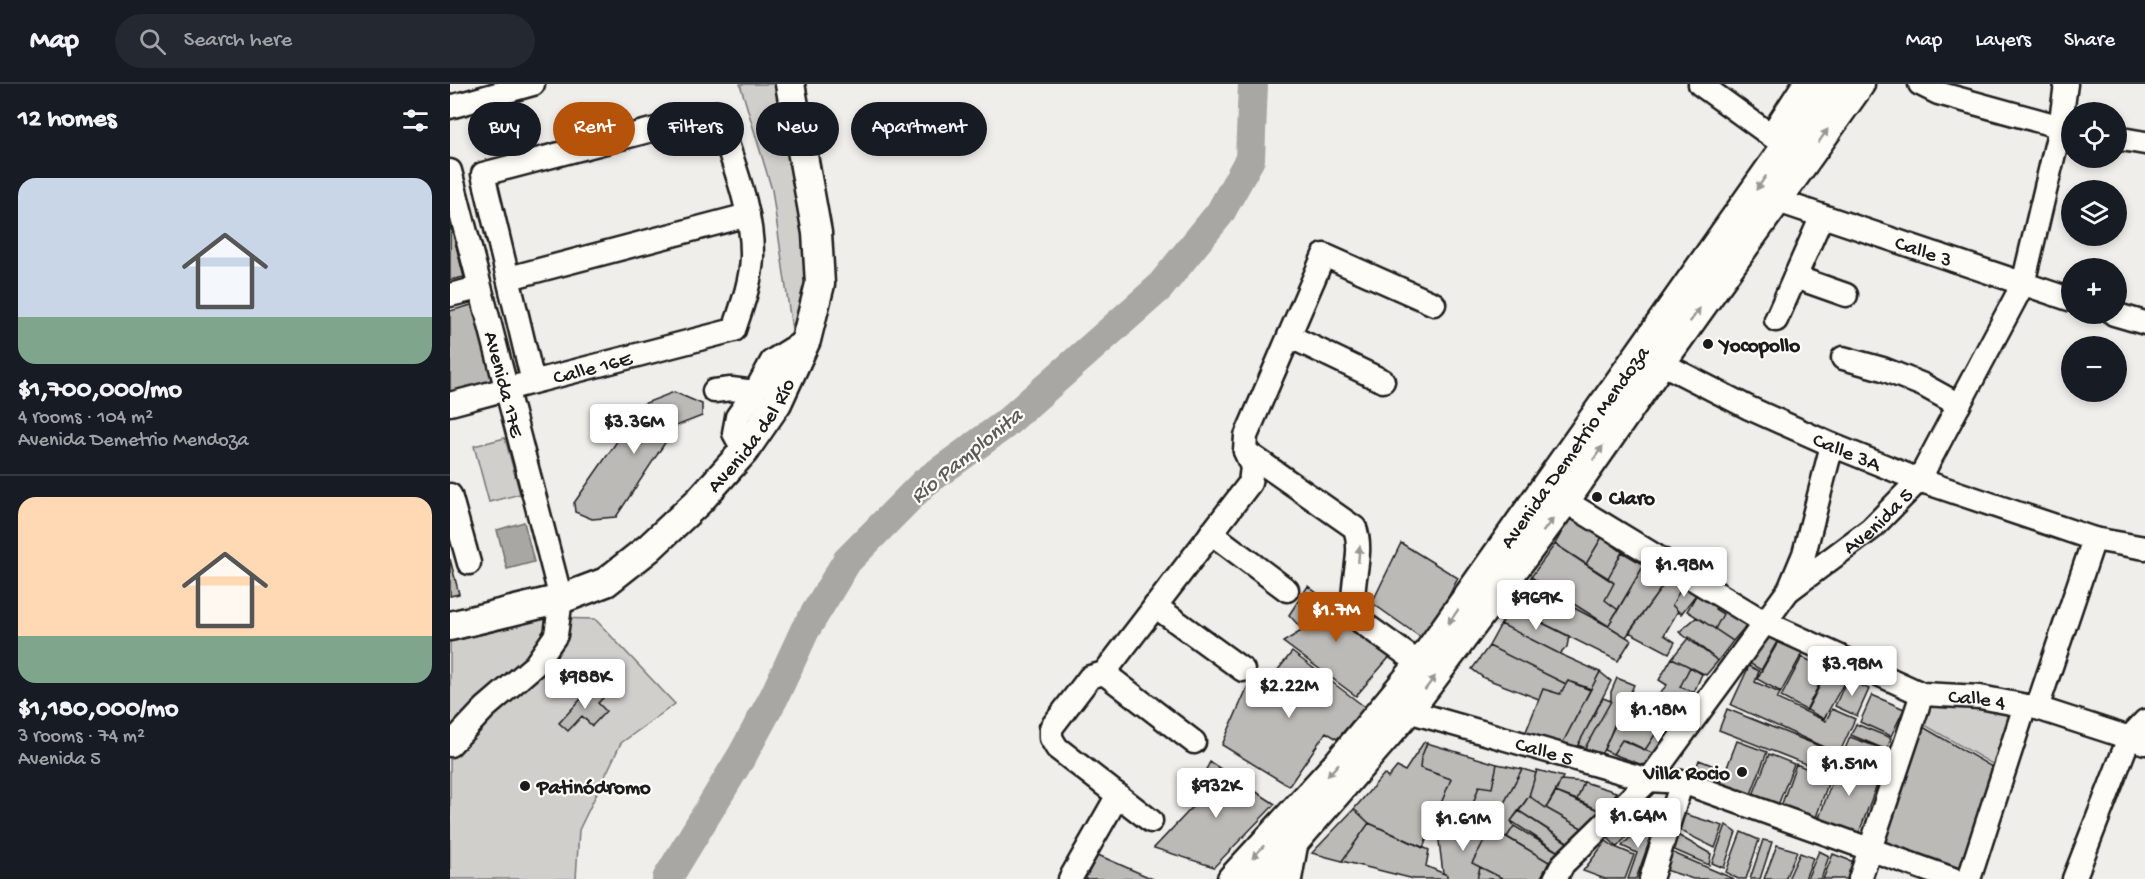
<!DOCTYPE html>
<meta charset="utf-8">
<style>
:root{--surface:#171b24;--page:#242831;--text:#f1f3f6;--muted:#9ea1a6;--line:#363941;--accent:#b45309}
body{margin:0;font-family:"Gochi Hand",sans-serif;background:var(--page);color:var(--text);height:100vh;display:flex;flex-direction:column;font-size:22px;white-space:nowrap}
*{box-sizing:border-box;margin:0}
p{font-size:20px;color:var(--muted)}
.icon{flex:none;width:33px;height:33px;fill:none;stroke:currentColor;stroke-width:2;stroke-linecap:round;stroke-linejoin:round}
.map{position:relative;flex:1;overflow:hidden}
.panel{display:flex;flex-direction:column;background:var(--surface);width:450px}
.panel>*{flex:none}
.banner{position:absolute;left:18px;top:18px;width:570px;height:54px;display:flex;gap:12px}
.buttons{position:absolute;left:1611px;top:18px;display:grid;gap:12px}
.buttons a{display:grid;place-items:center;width:66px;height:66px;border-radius:50%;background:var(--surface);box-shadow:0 3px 9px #0003;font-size:30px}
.price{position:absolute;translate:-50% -51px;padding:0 14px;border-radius:6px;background:#fff;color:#222;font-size:20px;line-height:39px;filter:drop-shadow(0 2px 3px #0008)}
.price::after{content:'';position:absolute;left:50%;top:36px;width:18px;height:14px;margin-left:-9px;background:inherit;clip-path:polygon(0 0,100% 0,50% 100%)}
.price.selected{background:var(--accent);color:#fff}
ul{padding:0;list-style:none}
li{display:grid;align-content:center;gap:12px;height:318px;padding:0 18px}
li+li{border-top:2px solid var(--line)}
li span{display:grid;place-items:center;height:186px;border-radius:18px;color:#555}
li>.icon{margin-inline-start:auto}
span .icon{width:108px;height:108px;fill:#fffc;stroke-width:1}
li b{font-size:26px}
h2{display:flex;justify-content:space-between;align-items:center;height:72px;padding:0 18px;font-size:26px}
.tag{padding:0 21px;border-radius:27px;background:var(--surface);box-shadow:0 3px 9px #0003;font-size:21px;line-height:54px}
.tag.selected{background:var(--accent);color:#fff}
header{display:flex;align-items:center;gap:36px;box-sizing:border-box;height:84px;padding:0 30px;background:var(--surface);border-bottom:2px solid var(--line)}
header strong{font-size:28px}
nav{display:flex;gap:33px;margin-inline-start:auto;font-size:21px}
.search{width:420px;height:54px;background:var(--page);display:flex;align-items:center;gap:15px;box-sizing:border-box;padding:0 21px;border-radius:33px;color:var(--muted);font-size:22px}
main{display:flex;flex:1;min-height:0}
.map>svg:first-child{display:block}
</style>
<header>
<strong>Map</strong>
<div class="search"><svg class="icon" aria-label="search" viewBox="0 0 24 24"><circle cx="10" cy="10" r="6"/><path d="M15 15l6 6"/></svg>Search here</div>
<nav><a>Map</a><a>Layers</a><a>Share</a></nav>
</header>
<main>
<section class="panel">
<h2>12 homes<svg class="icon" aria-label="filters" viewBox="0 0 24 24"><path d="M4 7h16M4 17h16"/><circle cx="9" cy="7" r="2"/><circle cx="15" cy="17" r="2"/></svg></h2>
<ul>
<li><span style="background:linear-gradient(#c9d6e8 75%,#7fa58c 0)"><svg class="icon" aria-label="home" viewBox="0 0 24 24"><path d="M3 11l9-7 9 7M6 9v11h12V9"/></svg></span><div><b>$1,700,000/mo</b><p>4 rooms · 104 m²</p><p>Avenida Demetrio Mendoza</p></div></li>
<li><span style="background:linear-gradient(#ffd9b3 75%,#7fa58c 0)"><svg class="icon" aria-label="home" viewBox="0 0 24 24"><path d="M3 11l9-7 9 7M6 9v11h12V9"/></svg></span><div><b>$1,180,000/mo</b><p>3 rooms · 74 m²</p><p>Avenida 5</p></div></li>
</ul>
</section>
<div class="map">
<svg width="1695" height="795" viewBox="0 0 1695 795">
<rect width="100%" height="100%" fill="#f0eeea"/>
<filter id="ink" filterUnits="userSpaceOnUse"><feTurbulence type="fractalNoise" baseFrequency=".0167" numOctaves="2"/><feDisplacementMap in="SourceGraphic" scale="12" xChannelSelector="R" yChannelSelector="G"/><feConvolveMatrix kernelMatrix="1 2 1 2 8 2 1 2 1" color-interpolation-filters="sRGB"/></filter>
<g filter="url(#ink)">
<!-- green -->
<path fill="#d0cfcc" stroke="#767674" stroke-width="1.5" d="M290,0h47l26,180 -21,66 -20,-140z
M55,354l15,56 -31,8 -15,-56z
M100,534l45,1 80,85 -54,39 -42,87 -3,49h-126v-237z
M1481,614l89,11 -21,59 -76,-44z"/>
<!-- water -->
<path fill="#a8a7a3" stroke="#706f6d" stroke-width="1.5" d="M74,438l10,40 -27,7 -10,-39z"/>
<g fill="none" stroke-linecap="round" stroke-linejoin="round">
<!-- river -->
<path stroke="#a8a7a3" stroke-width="30" d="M217,795l76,-125 31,-57 31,-67 42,-69 77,-78 80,-58 155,-137 61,-75 30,-54 3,-75"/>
</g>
<!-- building -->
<path fill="#bbbab6" stroke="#1c1c1c" stroke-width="1.5" d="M0,138l14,55 -14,3z
M25,220l20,77 -45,12v-82z
M224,308l28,12v12l-26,10 -60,91 -24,2 -17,-7 -1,-9 69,-99z
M1121,432l31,21 -16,27 -31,-20z
M1152,453l20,15 -14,26 -22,-14z
M951,459l57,35 -32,63 -54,-38z
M1105,460l59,39 -9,17 13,10 -10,16 -45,-24 -32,-25z
M1172,468l22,13 -26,45 -13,-10 9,-17 -6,-5z
M0,475l9,35 -9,2z
M1197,476l23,16 -44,61 -18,-11z
M1220,492l14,7 -12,22 6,6 -14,24 11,7 -6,11 -40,-21z
M1081,493l100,63 -13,21 -106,-53z
M1234,499l14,9 -17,22 -9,-9z
M858,502l85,67 -37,43 -73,-54 20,-12 -14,-15z
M1248,508l22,11 -5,6 8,5 -8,15 -28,-18z
M1270,519l31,17 -18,21 -18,-12 8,-15 -8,-5z
M1062,524l57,28 -2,11 -7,7 -59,-30z
M1247,533l36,24 -15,20 -39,-29z
M1051,540l59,30 40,18 -9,17 -23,-8 -2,3 -77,-38z
M1317,547l12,7 -18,32 -12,-7z
M1239,553l29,24 -12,14 -34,-17z
M1330,555l23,13 -22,40 -24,-13z
M1039,562l77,38 -6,10 -17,-5 -4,10 -55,-21 -12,-9z
M842,568l73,55 -28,32 -11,-7 -37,54 -67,-41 29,-66 15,6z
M1352,573l25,12 -21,41 -25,-13z
M1222,574l18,9 -10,20 14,5 -13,20 -25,-15 11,-12 -8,-5z
M1299,582l10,5 -4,11 25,11 -3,6 49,22 6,-12 23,10 -16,35 -108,-49z
M1240,583l12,7 -8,18 -14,-5z
M1378,586l18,9 -22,40 -17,-9z
M1150,588l11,9 -36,70 -15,-3z
M1167,594l17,7 -33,70 -16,-7 26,-47v-9z
M1397,595l22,10 -12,27 -22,-10z
M1118,597l22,9 -30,58 -37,-9 20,-50 17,5z
M141,604l12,10 -5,5 8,8 -14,15 -10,-10 -14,15 -9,-8z
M1422,611l32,14 -13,27 -31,-14z
M1206,613l25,15 -8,21 -15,-9 -4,2 -13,-5z
M1153,614l8,3 -26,47 -7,-3z
M1277,625l112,45 -8,20 -112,-44z
M1170,627l34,15 4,-2 15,9 -1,4 -14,-7 -13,20 -23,-10 -9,14 -9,-4z
M1406,640l35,14 -4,12 -36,-15z
M1473,643l76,44 -36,104 -86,-31z
M1208,646l14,7 -16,18 -11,-5z
M1400,653l38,14 -7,18 -38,-15z
M1172,656l5,1 29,14 -11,11 -32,-12z
M1287,657l30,11 -19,50 -30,-11z
M974,658l3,1 -6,15 -1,10 31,11 -28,69 -54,-25 -15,-14 30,-35 4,4 9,-11 8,4z
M977,659l70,21 -5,24 -13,-2 -18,54 -30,-12 20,-49 -31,-11 1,-10z
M1319,670l25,10 -19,49 -25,-10z
M1391,672l41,15 -25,67 -40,-14z
M1249,676l25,10 -7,19 -25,-9z
M760,678l65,42 -61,63 -60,-19 50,-53 -9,-5z
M1047,680l25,5 -31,59 -23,-9 11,-33 13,2z
M1346,680l34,14 -16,45 -35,-11z
M1072,685l14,4 -7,23 -18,25 3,5 -7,11 -16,-9z
M1087,686l26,7 -17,31 -17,-12z
M1111,696l23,2 -7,18 -21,-8z
M1134,698l32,10 -11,21 -28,-13z
M1106,708l49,21 -18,18 -41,-23z
M1079,712l17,12 41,23 -15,14 -53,-34z
M1195,714l16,17 -8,16 -14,-7 6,-7 -11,-9z
M904,725l15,14 -27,38 -30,-8z
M1183,726l10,7 -14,17 -9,-8z
M1069,727l49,32 -1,2 -7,8 -49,-32z
M1235,730l38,12 -8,22 -38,-19z
M1018,735l23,9 -19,35 8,4 -3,12h-30v-4l-4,-2 -5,-40 23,7z
M919,739l60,27 -3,16 21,9v4h-33l-72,-18z
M1276,741l10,7 -12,36 -12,-5z
M1064,742l46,27 -11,9 -42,-25z
M1168,743l10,8 -11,12 -9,-9z
M1041,744l58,34 -9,17h-36l-32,-16z
M1189,744l13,6 -16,45h-8l9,-26 -15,-7z
M1291,748l18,8 -13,39h-8l-12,-7z
M1224,749l37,21 -2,11 -39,-17z
M1313,756l9,2 -12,37h-10z
M1156,757l9,6 19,8 -9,24h-20l-22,-8z
M1327,761l20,6 -12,28h-21z
M1214,765l70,30h-41l-33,-11z
M1369,767l10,5 -8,23h-14z
M1350,769l13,5 -8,21h-17z
M1383,770l26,10 -6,15h-30z
M648,771l55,24h-68z
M1030,783l24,12h-27z"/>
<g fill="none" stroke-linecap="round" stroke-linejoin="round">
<defs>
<g id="minor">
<path d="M1250,0l87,63"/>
<path d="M1470,0l18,9 134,37"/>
<path d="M0,23l83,-23"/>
<path d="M1321,51l33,-51"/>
<path d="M1666,54l29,5"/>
<path id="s1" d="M0,87l111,428 -5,36 -21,30 -50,43 -35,37"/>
<path id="s2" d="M1328,117l294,99"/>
<path d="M1345,193l51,18"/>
<path d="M59,194l239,-63"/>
<path d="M0,211l29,-7"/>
<path d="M1664,230l31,9"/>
<path d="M1326,236l46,-104"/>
<path d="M839,252l94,45"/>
<path d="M1393,274l40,11 40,16 36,20"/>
<path id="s3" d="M1211,279l88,45 83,37 87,35 175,59 51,9"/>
<path d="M264,307l17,-2 24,3"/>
<path id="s4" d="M0,320l83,-22 201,-52c8,-24 17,-48 18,-73 1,-49 -21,-98 -35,-144l-234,61 50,208"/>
<path d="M294,367l-10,-18 3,-16 18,-25 17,-31 34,-21"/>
<path d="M795,367l110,77c11,32 -12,65 5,93l60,43"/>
<path d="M0,411l19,68"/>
<path id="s5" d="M1115,417l199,121 158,72 58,3 57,11 108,35"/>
<path d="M761,449l76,57"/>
<path d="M1339,506l15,-36 28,-109"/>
<path d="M705,522l88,64"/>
<path d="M654,589l90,69"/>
<path d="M1587,624l57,-169"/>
<path id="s6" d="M958,627l241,69 33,2 271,97"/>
<path d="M701,737l-94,-73 -6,-10v-10l39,-51 14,-4 146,-190 2,-16 -7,-16 1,-15 78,-181 110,49"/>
<path d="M620,795l48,-84"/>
<path d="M840,795l7,-39"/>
<path id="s7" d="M1105,795l8,-15 86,-84 139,-189 83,-62 48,-49 104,-196 37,-156 6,-44"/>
<path d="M1201,795l31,-97"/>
<path d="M1410,795l62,-185"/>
<path d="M1519,795l56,-173"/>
<path d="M1624,795l55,-141 16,-17"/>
</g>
<g id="major">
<path id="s8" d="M0,542l111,-27 45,-17 43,-34 50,-47 45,-50 33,-48 29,-63 14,-56 -3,-51 -27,-149"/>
<path id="s9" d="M782,795l103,-112 85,-103 410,-580"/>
<path d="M812,795l146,-168 157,-210 96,-138 199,-279"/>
</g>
</defs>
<!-- minor casing -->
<use href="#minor" stroke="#1c1c1c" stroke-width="27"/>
<!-- major casing -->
<use href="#major" stroke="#1c1c1c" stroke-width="33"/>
<!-- minor -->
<use href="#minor" stroke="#fdfcf7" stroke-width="22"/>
<!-- major -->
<use href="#major" stroke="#fdfcf7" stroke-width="28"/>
</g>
<!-- one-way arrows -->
<defs><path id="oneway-solid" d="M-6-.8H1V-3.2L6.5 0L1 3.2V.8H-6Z" transform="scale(1.5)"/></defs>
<g fill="#989794">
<use href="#oneway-solid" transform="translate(1373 52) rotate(-55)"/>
<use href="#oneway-solid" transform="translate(1311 99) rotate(125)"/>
<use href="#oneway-solid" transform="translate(1245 231) rotate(-54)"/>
<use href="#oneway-solid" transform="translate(1148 369) rotate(-55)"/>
<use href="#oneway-solid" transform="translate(1098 441) rotate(-53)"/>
<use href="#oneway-solid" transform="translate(909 470) rotate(-85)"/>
<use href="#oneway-solid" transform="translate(1003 533) rotate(125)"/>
<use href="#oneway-solid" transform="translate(980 599) rotate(-53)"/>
<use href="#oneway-solid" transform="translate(883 686) rotate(131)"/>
<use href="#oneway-solid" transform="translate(808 768) rotate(133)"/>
</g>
</g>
<!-- markers -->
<g fill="#1c1c1c" stroke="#fdfcf7" stroke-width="2">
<circle cx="1258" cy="260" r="6"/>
<circle cx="1147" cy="413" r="6"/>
<circle cx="1292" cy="688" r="6"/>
<circle cx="75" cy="702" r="6"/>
</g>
<g text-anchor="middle" stroke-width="4.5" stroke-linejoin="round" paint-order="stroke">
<!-- street labels -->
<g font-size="21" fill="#1c1c1c" stroke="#fdfcf7">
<text dy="7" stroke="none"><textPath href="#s2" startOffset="154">Calle 3</textPath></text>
<text dy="7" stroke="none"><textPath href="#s4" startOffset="147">Calle 16E</textPath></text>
<text dy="7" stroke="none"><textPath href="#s1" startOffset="220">Avenida 17E</textPath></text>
<text dy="7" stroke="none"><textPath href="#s8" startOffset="370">Avenida del Río</textPath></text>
<text dy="7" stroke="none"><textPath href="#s9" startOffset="552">Avenida Demetrio Mendoza</textPath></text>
<text dy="7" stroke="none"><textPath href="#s3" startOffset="206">Calle 3A</textPath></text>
<text dy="7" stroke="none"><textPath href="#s7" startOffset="486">Avenida 5</textPath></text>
<text dy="7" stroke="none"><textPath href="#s5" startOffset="462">Calle 4</textPath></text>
<text dy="7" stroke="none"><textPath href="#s6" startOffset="142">Calle 5</textPath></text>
</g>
<!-- poi labels -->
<g font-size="21" font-weight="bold" fill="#1c1c1c" stroke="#fdfcf7" text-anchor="start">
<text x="1270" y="267">Yocopollo</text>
<text x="1159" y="420">Claro</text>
<text x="1280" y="695" text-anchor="end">Villa Rocio</text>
<text x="87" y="709">Patinódromo</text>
</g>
<!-- water labels -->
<g font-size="22" font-style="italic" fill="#5b5b59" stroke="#fdfcf7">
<text transform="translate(515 370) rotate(-39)" y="8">Río Pamplonita</text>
</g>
</g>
</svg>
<div class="buttons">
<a><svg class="icon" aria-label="locate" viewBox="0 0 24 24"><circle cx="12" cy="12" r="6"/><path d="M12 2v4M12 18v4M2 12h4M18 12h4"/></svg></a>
<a><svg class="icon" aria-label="layers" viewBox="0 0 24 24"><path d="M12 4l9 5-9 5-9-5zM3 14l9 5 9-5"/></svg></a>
<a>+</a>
<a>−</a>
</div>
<b class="price" style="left:184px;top:371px">$3.36M</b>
<b class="price" style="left:1234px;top:514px">$1.98M</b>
<b class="price" style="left:1086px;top:547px">$969K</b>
<b class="price selected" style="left:886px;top:559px">$1.7M</b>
<b class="price" style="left:1402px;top:613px">$3.98M</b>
<b class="price" style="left:135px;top:626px">$988K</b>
<b class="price" style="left:839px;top:635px">$2.22M</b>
<b class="price" style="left:1208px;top:659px">$1.18M</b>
<b class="price" style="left:1399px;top:713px">$1.51M</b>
<b class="price" style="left:766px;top:735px">$932K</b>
<b class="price" style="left:1188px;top:765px">$1.64M</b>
<b class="price" style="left:1013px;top:768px">$1.61M</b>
<div class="banner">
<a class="tag">Buy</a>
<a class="tag selected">Rent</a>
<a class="tag">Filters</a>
<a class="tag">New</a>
<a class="tag">Apartment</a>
</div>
</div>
</main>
